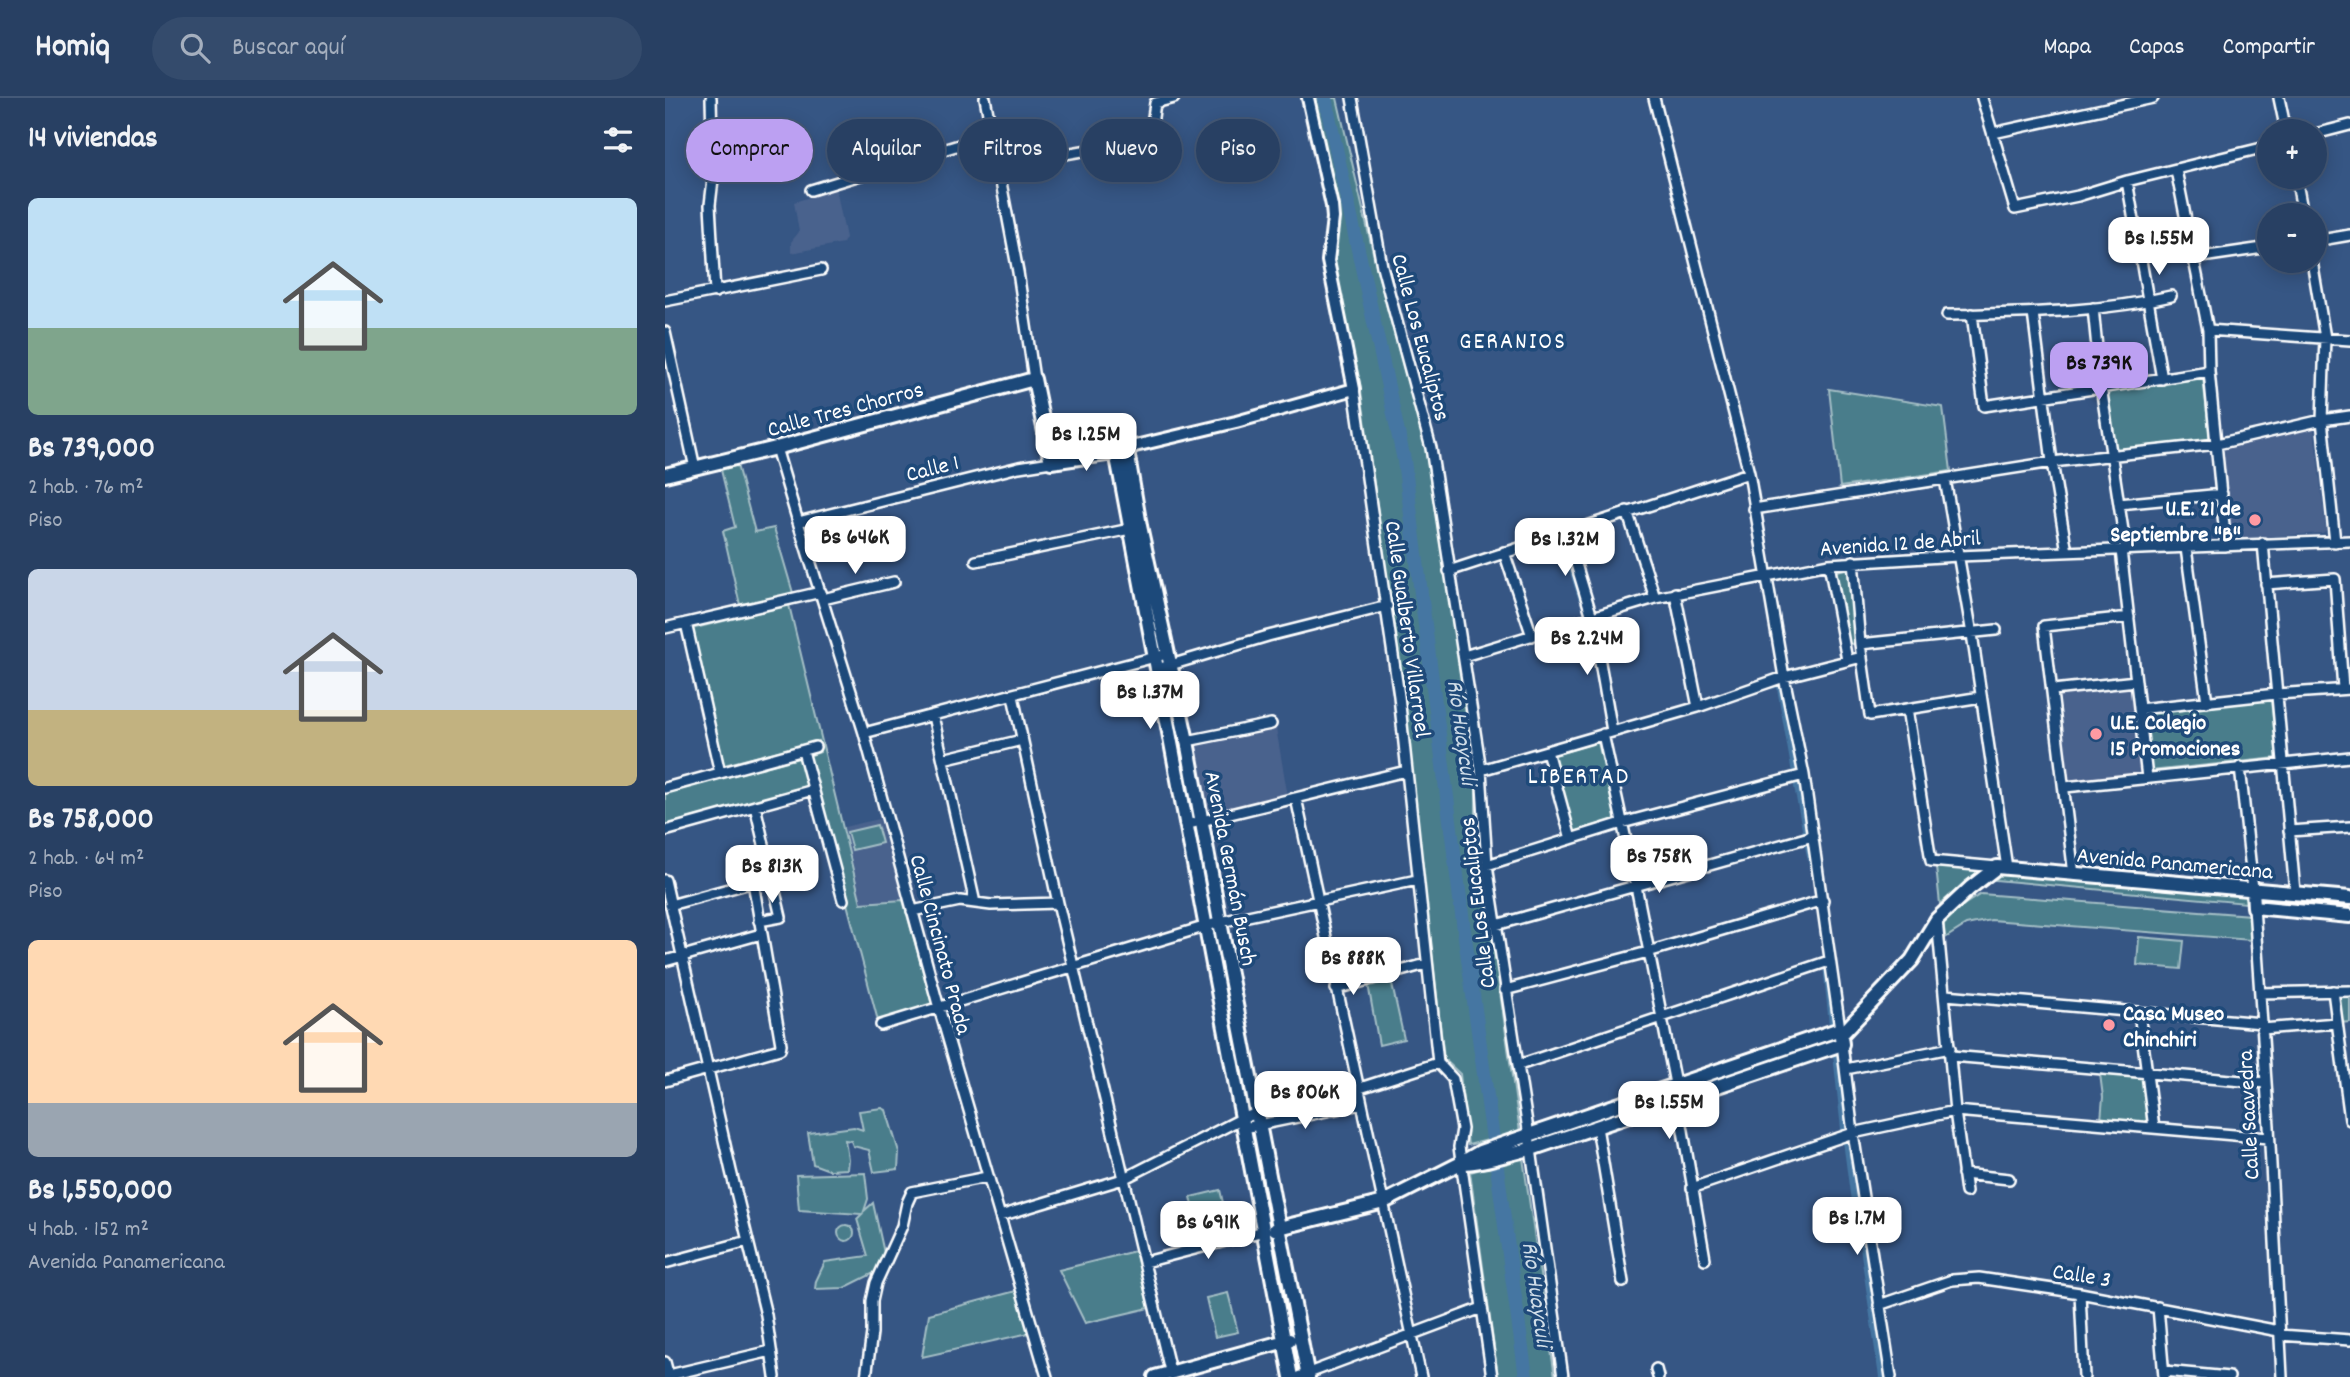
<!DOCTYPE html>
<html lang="es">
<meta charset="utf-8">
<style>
:root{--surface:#284063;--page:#344b6c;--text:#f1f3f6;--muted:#a5afbe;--line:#445978;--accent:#bca0f2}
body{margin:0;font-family:Dekko,sans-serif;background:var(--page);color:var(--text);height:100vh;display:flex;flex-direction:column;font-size:26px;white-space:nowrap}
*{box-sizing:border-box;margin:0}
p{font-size:23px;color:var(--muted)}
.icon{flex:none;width:38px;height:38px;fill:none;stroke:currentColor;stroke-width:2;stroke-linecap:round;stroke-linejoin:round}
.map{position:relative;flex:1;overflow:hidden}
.side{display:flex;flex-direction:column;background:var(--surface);width:665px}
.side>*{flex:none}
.top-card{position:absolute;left:21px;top:21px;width:665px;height:63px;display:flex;gap:14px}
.fabs{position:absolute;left:1592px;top:21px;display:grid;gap:14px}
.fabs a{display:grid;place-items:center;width:70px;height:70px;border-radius:50%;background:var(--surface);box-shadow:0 4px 18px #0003,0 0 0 2px var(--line);font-size:35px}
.price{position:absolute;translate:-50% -60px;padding:0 16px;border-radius:14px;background:#fff;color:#222;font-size:23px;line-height:46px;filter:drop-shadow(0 2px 4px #0008)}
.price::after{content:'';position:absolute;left:50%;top:42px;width:21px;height:16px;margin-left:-10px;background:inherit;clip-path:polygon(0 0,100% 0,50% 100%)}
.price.on{background:var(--accent);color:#111}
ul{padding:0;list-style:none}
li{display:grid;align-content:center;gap:14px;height:371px;padding:0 28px}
li span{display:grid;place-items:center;height:217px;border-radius:10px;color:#555}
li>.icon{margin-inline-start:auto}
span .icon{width:126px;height:126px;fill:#fffc;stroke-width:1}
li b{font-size:30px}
h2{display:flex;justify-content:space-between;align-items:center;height:84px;padding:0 28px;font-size:30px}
.pill{padding:0 24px;border-radius:32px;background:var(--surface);box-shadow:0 4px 18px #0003,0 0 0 2px var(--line);font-size:24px;line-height:63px}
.pill.on{background:var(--accent);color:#111}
header{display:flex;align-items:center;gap:42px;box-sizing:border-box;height:98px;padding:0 35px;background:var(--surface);border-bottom:2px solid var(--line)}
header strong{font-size:33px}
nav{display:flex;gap:38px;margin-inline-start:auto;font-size:24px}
.search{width:490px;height:63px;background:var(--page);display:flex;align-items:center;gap:18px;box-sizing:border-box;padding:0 24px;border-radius:38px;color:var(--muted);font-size:26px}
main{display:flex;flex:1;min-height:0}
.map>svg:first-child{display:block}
</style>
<header>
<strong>Homiq</strong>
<div class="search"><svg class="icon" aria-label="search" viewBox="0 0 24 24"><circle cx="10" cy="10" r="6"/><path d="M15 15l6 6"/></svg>Buscar aquí</div>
<nav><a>Mapa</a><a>Capas</a><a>Compartir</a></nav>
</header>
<main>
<section class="side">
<h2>14 viviendas<svg class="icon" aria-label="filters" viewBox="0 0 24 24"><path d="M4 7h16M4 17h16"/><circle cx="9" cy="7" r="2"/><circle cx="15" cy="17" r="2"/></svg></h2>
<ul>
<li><span style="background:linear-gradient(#bfe0f5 60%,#7fa58c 0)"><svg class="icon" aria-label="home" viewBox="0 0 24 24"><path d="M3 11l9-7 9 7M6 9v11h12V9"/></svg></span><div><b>Bs 739,000</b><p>2 hab. · 76 m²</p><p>Piso</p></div></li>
<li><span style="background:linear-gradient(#c9d6e8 65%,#c2b280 0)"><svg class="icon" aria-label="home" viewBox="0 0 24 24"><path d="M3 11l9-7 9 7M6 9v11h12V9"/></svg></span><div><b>Bs 758,000</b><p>2 hab. · 64 m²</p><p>Piso</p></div></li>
<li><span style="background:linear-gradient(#ffd9b3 75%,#9aa5b1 0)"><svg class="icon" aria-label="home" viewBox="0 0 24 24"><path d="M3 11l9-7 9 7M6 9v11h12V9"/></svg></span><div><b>Bs 1,550,000</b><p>4 hab. · 152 m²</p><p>Avenida Panamericana</p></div></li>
</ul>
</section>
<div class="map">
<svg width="1685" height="1279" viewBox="0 0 1685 1279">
<rect width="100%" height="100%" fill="#365684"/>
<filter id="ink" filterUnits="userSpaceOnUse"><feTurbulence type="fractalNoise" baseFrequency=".0143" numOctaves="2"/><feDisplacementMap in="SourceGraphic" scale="14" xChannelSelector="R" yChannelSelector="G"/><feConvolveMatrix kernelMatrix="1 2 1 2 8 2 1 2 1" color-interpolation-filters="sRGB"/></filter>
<g filter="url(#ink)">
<!-- built -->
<path fill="#4a628d" d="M171,91l10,49 -3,5 -52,10v-11l8,-10 -5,-30z
M1645,328l4,2 12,103 -4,2 -89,6 -4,-6 -5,-89z
M1468,590l9,86 -73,6 -9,-84z
M611,630l12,69 -81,18 -12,-68z
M214,721l24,81 -42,3 -17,-76z"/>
<!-- green -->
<path fill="#487d8b" stroke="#a4bec5" stroke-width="2" d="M649,0h23l42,180 46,168 51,326v45l6,49 38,266 -52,13 -8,-71 -16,-15 -44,-388 -40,-287 -31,-128 9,-33z
M1538,280l7,61 -96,11 -9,-59z
M1164,291l114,18 8,64 -111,16z
M72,367l18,67 19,-4 19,65 -53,12 -17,-74 12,-4 -14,-57z
M1183,470l2,2 7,73 -9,2 -14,-73z
M124,507l72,298 42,-3 29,104 -54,17 -70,-265 12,-4 -2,-11 -94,24 -33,-136z
M501,588l4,2 22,117 -2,4z
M1606,602l6,58 -127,13 -6,-57z
M933,644l18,77 -42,13 -20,-77z
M134,660l3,1 7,25 -1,3 -143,38v-32z
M212,727l5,18 -30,7 -5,-18z
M528,733l5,2 14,75 -3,2z
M1271,769l44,3 -40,34z
M1336,776l244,21 1,8 -251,-23z
M1316,796l269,21 1,25 -260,-20 -25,5 -21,13 -2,-20z
M1595,798l90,8v8l-90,-9z
M1474,839l45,4 -3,28 -44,-4z
M549,842l32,159 -2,4z
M726,882l13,59 -25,6 -11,-61z
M1672,897h13v27l-11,1z
M1435,976l41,4 3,2 3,43 -46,-3 2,-23z
M217,1010l4,2 13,42 -1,17 -24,3 -5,-22 -16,-4 -2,-5 -6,-1 3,19 -1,10 -18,1 -16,-6 -5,-31 46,-6 9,3 -4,-19z
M587,1042l5,2 12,61 -3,3z
M858,1060l32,219h-57l-28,-205z
M200,1075l3,26 -4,12 9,-8 11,50 -8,19 -32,16 -29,1 1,-8 9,-19 43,-6 -11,-37 5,-5 -63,-4 -3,-35z
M555,1092l9,38 -29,7 -9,-38z
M173 1135a8 8 0 1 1 16 0a8 8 0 1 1-16 0Z
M470,1153l14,57 -64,15 -26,-53z
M611,1159l3,1 14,67 -3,2 -3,-1z
M351,1193l13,42 -107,24 7,-43z
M563,1195l10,39 -23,5 -9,-39z"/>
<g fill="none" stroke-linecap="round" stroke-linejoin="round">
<!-- canal -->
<path stroke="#4476a2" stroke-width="8" d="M890,441l7,-3 20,61
M923,523l6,35
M1107,587l8,-3 16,91
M1132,683l10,53
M1143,744l5,24
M1162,868l6,58
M1172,956l8,75
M1182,1043l10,75
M1197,1135l21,144"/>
<!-- river -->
<path stroke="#4476a2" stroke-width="14" d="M660,0l79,362 60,470 62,447"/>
<defs>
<path id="minor" d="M46,0l2,81 -3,26 5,87
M320,0l33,174 16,107
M687,0l30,168 49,182 50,322 6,95 44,284 32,228
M989,0l95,375 35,204 20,98 36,254
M1317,0l33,111 63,-13 49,-15 143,-35
M1614,0l7,33
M1328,35l160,-35
M1650,36l35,-9
M333,68l152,-27 5,-36 19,-5
M1511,72l32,160 142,10
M1631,79l7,38
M1462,83l35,198
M146,92l181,-55
M1650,143l35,-6
M1530,160l75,-11
M1647,163l13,77 -3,82 13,122
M0,203l156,-31
M1428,210l8,79 25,163
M1368,215l19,149 15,90
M1307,216l12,92 225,-35
M1282,217c74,-2 151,-2 224,-19
M1543,232l1,41 17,175
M0,234l30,136
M689,291l45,307 39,367 15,16 9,50 -3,18 33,230
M111,350l22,74 221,-55 32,-5
M1280,381l27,155 35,234
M1454,406l103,-10
M1089,411l298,-47 165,-18 105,-24 28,-4
M962,413l28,87
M133,424l66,211 75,275 108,369
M901,433l26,86 20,114
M1598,445l32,349
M1521,450l21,154
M1456,452l26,228
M839,454l28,84
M311,463l159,-33
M1188,463l7,83 10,71 111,-18
M1164,466l18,96
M784,473l300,-98
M1601,486l69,-5 8,110
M1010,495l23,114
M158,501l71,-17
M21,525l34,150
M0,530l156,-36
M1195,546l136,-14
M799,558l191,-58 174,-34 129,-8 392,-15
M492,571l111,-33 119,-30
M1388,592l83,-9
M348,598l45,207 113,472
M1242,611l24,152 66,6
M1474,611l137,-15 74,-5
M268,618l42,187
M199,635l303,-79
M938,636l33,152 39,198 30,175
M522,643l84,-17
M138,653l40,149
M882,653l24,88
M278,661l79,-19
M1575,669l13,122
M816,672l217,-63 86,-30 78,-20
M1400,689l285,-30
M0,690l150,-41
M631,700l125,579
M90,708l26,111 -22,4
M520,727l221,-54
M0,733l148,-41
M1624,733l61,-4
M822,767l135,-42 182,-48
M1409,777l-30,-249 85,-9
M0,782l66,291 35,144 9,62
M5,807l102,-28
M1589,809l15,219 13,251
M247,813l48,-10 31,4 67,-2
M1272,821l18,192 11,81
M831,827l317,-89
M0,863l96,-27
M671,891l90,-25
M840,892l143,-38 175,-52
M1668,893l17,129
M1595,895l90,-2
M1281,897l316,28
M1474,914l15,116
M216,927l339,-103 197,-42
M1597,931l75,-6
M1177,946l11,89 38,244
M1286,958l315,27
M854,967l310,-104
M1181,971l104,-21
M0,983l115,-32 1,-5 -28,-162
M692,991l81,-26
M932,1029l26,155
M579,1030l117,-24
M1298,1076l46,5
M1027,1090l161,-55 102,-22 314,27
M335,1118l123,-37 120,-61 15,-5
M480,1164l119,-31
M0,1165l83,-22
M1415,1195l4,84
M1214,1207l73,-25 27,-2 101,15 199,38
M1493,1209l6,70
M1615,1237l70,5
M0,1264l4,15
M991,1271l2,8
M1499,1273l65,6
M0,1278l106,-25
M201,1279l6,-44v-32l4,-18 26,-57 5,-23 5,-11 75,-15
M633,1279l184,-69"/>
<path id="tertiary" d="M462,353l8,-5 101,-24 118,-33 -26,-128 5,-43 -1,-12 -24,-108"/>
<path id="secondary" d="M451,354l175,925
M0,377l111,-27 258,-69 17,83 76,-11 13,75 47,215 33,181 88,455
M1588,791l1,18 96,9
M1175,931l2,15 -311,105c-21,4 -51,15 -70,14l19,-11 49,-17z
M1176,937l71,-75 25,-41 33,-31 27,-21 353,31
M610,1131l109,-27 77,-39
M490,1279l134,-37"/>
</defs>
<!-- minor casing -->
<use href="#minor" stroke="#fff" stroke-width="14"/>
<!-- tertiary casing -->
<use href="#tertiary" stroke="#fff" stroke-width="16"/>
<!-- secondary casing -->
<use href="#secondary" stroke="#fff" stroke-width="18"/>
<!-- minor -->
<use href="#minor" stroke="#1f4a7a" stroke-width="9"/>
<!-- tertiary -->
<use href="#tertiary" stroke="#1f4a7a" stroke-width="10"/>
<!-- secondary -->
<use href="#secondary" stroke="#1f4a7a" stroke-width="12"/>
</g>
</g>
<!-- markers -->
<g fill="#ff9aa2" stroke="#1f4a7a" stroke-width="2.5">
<circle cx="1590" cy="422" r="7"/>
<circle cx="1431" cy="636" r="7"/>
<circle cx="1444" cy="927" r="7"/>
</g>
<g text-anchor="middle" stroke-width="7" stroke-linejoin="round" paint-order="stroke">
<!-- street labels -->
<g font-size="23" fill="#fff" stroke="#1f4a7a">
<text transform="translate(757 239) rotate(75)" y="8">Calle Los Eucaliptos</text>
<text transform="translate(180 310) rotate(-15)" y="8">Calle Tres Chorros</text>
<text transform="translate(267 369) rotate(-14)" y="8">Calle 1</text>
<text transform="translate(1235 444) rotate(-4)" y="8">Avenida 12 de Abril</text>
<text transform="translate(744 531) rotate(82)" y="8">Calle Gualberto Villarroel</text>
<text transform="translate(1510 764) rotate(5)" y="8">Avenida Panamericana</text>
<text transform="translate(567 770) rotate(79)" y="8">Avenida Germán Busch</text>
<text transform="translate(811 805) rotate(-97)" y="8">Calle Los Eucaliptos</text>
<text transform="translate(277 846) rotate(75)" y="8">Calle Cincinato Prada</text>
<text transform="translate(1582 1017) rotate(-93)" y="8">Calle Saavedra</text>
<text transform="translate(1417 1176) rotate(9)" y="8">Calle 3</text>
</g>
<!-- poi labels -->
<g font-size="23" font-weight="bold" fill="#fff" stroke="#1f4a7a" text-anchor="start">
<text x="1576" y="417" text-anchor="end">U.E. 21 de<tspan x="1576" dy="26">Septiembre "B"</tspan></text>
<text x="1445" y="631">U.E. Colegio<tspan x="1445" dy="26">15 Promociones</tspan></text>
<text x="1458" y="922">Casa Museo<tspan x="1458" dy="26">Chinchiri</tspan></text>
</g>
<!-- neighbourhood labels -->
<g font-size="24" letter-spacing="2" fill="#fff" stroke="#1f4a7a">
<text x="848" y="250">GERANIOS</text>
<text x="914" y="685">LIBERTAD</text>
</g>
<!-- water labels -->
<g font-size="24" font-style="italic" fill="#d0dde8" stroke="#1f4a7a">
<text transform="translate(798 634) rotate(82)" y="8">Río Huayculi</text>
<text transform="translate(873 1196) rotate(82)" y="8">Río Huayculi</text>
</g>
</g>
</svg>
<div class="fabs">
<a>+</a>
<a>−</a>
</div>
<b class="price" style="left:1494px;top:179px">Bs 1.55M</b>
<b class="price on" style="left:1434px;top:304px">Bs 739K</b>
<b class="price" style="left:421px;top:375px">Bs 1.25M</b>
<b class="price" style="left:190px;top:478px">Bs 646K</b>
<b class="price" style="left:900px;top:480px">Bs 1.32M</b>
<b class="price" style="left:922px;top:579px">Bs 2.24M</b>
<b class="price" style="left:485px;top:633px">Bs 1.37M</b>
<b class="price" style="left:994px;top:797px">Bs 758K</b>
<b class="price" style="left:107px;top:807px">Bs 813K</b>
<b class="price" style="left:688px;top:899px">Bs 888K</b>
<b class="price" style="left:640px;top:1033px">Bs 806K</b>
<b class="price" style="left:1004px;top:1043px">Bs 1.55M</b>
<b class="price" style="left:1192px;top:1159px">Bs 1.7M</b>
<b class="price" style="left:543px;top:1163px">Bs 691K</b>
<div class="top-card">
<a class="pill on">Comprar</a>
<a class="pill">Alquilar</a>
<a class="pill">Filtros</a>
<a class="pill">Nuevo</a>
<a class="pill">Piso</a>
</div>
</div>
</main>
